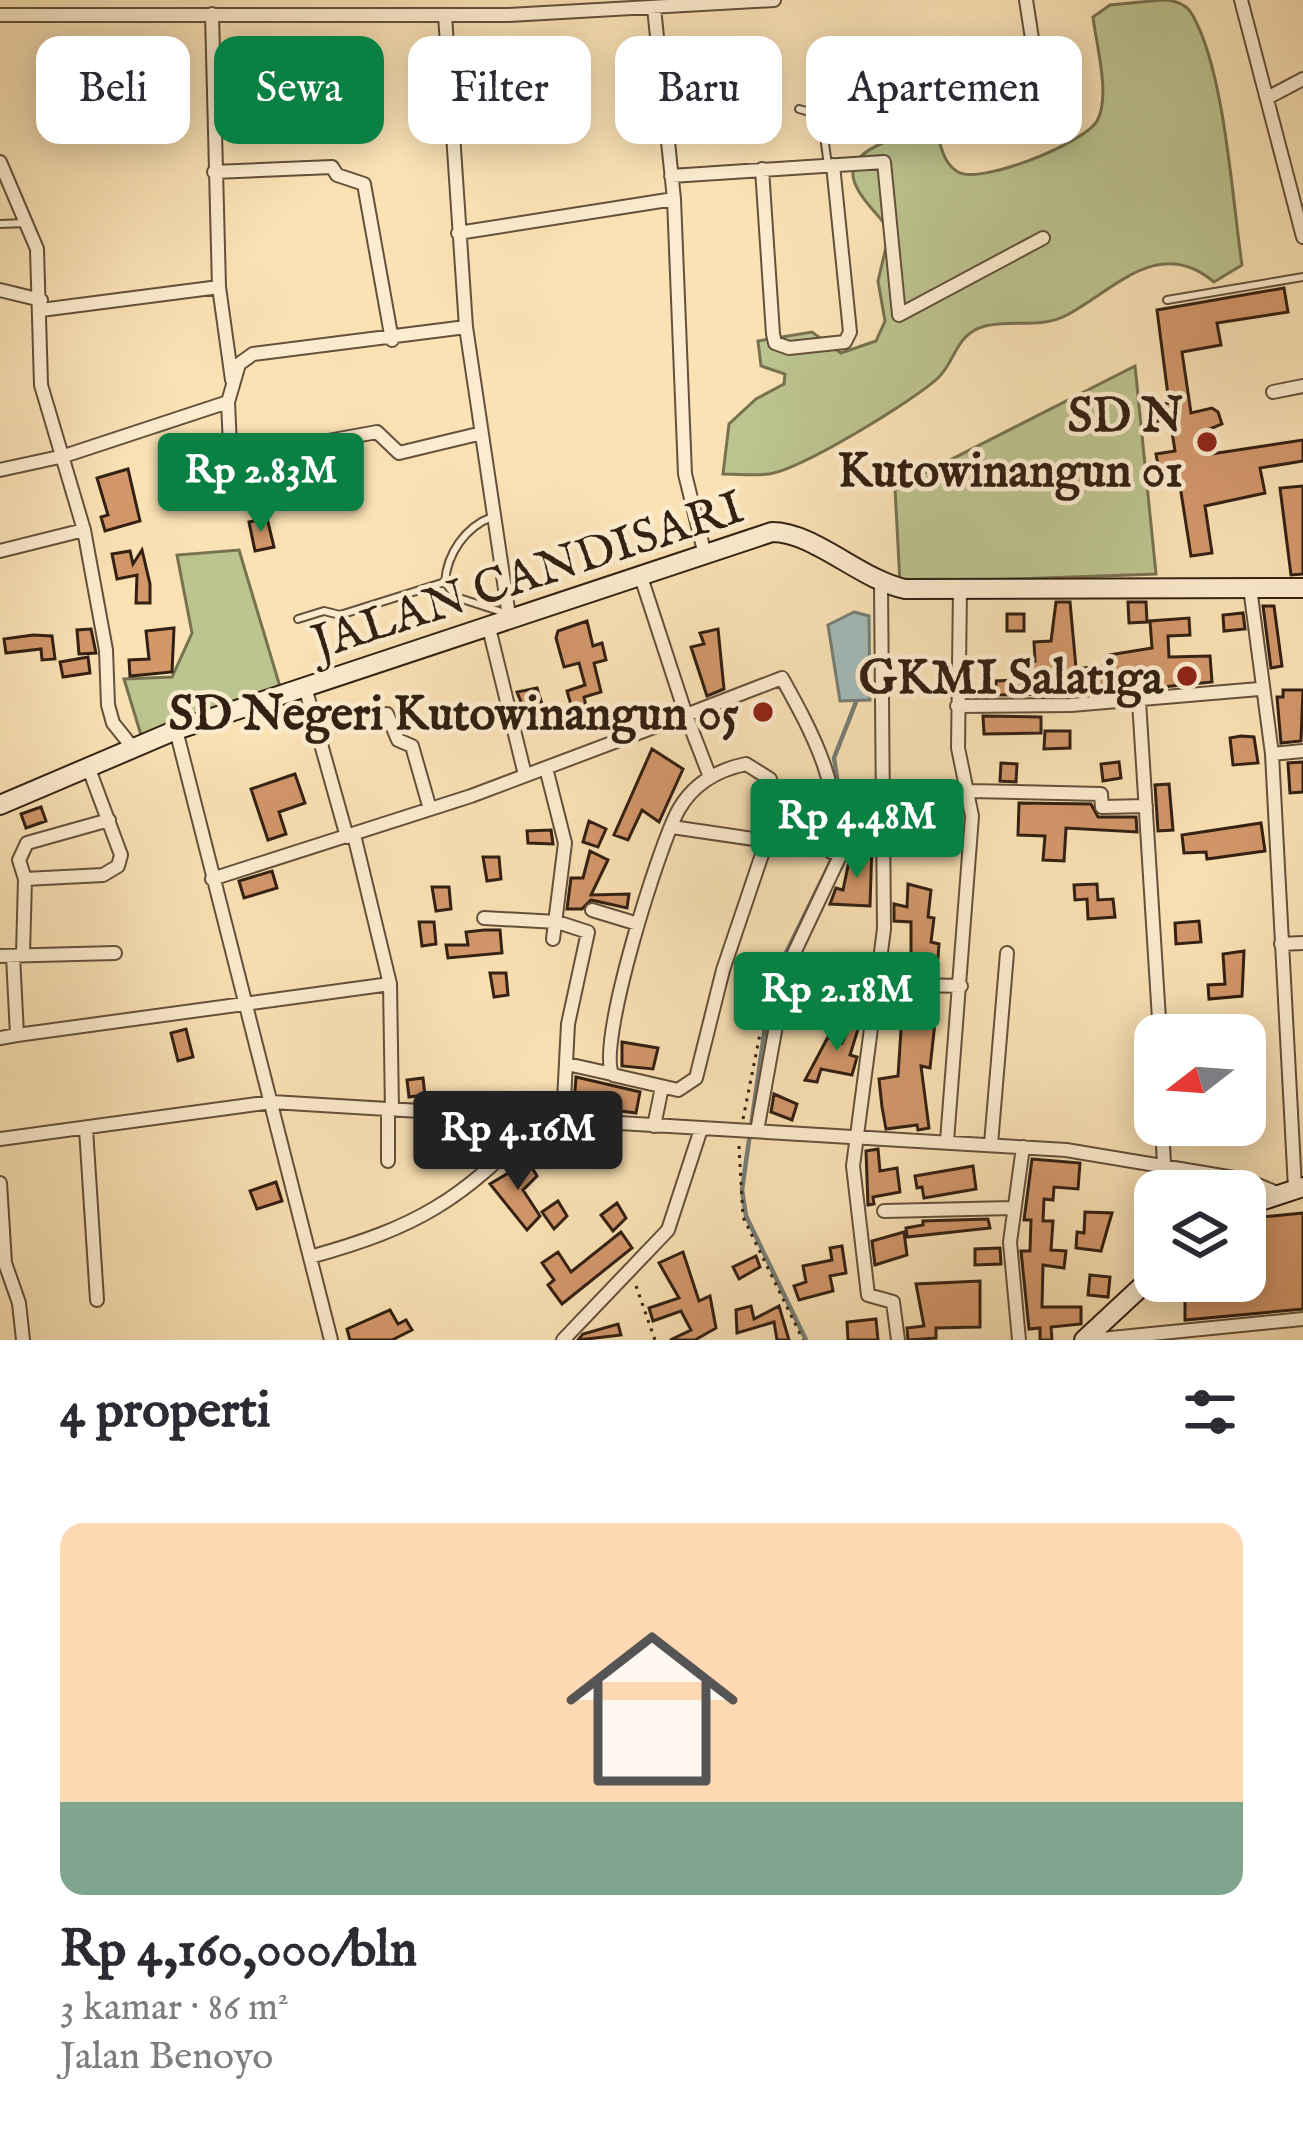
<!DOCTYPE html>
<html lang="id">
<meta charset="utf-8">
<style>
:root{--surface:#fff;--page:#f2f2f3;--text:#2b2b33;--muted:#7c7c81;--line:#e1e1e2;--accent:#0b8043}
body{margin:0;font-family:"IM FELL English",serif;background:var(--page);color:var(--text);height:100vh;display:flex;flex-direction:column;font-size:45px;white-space:nowrap}
*{box-sizing:border-box;margin:0}
p{font-size:39px;color:var(--muted)}
.icon{flex:none;width:66px;height:66px;fill:none;stroke:currentColor;stroke-width:2;stroke-linecap:round;stroke-linejoin:round}
.map{position:relative;height:1340px;overflow:hidden}
.drawer{display:flex;flex-direction:column;background:var(--surface);flex:1}
.drawer>*{flex:none}
.top-card{position:absolute;left:36px;top:36px;width:1233px;height:108px;display:flex;gap:24px}
.needle{width:78px;rotate:253deg}
.buttons{position:absolute;left:1134px;top:1014px;display:grid;gap:24px}
.buttons a{display:grid;place-items:center;width:132px;height:132px;border-radius:24px;background:var(--surface);box-shadow:0 6px 30px #0003;font-size:60px}
.price{position:absolute;translate:-50% -102px;padding:0 27px;border-radius:12px;background:var(--accent);color:#fff;font-size:39px;line-height:78px;filter:drop-shadow(0 3px 6px #0008)}
.price::after{content:'';position:absolute;left:50%;top:72px;width:36px;height:27px;margin-left:-18px;background:inherit;clip-path:polygon(0 0,100% 0,50% 100%)}
.price.current{background:#222;color:#fff}
ul{padding:0;list-style:none}
li{display:grid;align-content:center;gap:24px;height:636px;padding:0 60px}
li+li{border-top:3px solid var(--line)}
li span{display:grid;place-items:center;height:372px;border-radius:24px;color:#555}
li>.icon{margin-inline-start:auto}
span .icon{width:216px;height:216px;fill:#fffc;stroke-width:1}
li b{font-size:51px}
h2{display:flex;justify-content:space-between;align-items:center;height:144px;padding:0 60px;font-size:51px}
.pill{padding:0 42px;border-radius:24px;background:var(--surface);box-shadow:0 6px 30px #0003;font-size:42px;line-height:108px}
.pill.current{background:var(--accent);color:#fff}
.map>svg:first-child{display:block}
</style>
<div class="map">
<svg width="1303" height="1340" viewBox="0 0 1303 1340">
<rect width="100%" height="100%" fill="#fae2b5"/>
<filter id="stains"><feTurbulence type="fractalNoise" baseFrequency=".00167" numOctaves="4"/><feColorMatrix values="0 0 0 0 .2 0 0 0 0 .09 0 0 0 0 .02 0 0 0 .5 -.17"/></filter>
<radialGradient id="worn" r=".72"><stop offset=".6" stop-color="#630" stop-opacity="0"/><stop offset="1" stop-color="#630" stop-opacity=".3"/></radialGradient>
<!-- green -->
<path fill="#bcc48f" stroke="#777250" stroke-width="3" d="M1162,0c12,0 25,4 31,16 32,57 39,182 49,249l-28,17c-55,-47 -100,8 -147,33 -26,14 -56,4 -82,11 -30,8 -29,35 -47,52 -25,23 -136,91 -169,96 -14,2 -31,0 -46,0l6,-50 27,-25 28,-15 1,-10 -24,-8 -3,-25 54,-9 29,21 35,-12 9,-20 -7,-40 12,-51c-26,-32 -65,-63 -7,-87l6,-17v-64c52,-19 110,-25 159,3l5,65 -21,11 -67,-23 -19,8 -7,14c3,12 7,25 19,32 23,13 126,-29 139,-51 14,-25 -1,-77 -4,-104l17,-12z
M1135,366l21,208 -256,9 -5,-95z
M239,550l42,140 -140,45 -17,-56 48,-2 20,-44 -15,-78z"/>
<!-- water -->
<path fill="#a3bbb9" stroke="#767d76" stroke-width="3" d="M854,612l15,4 1,84 -30,1 -12,-76z"/>
<g fill="none" stroke-linecap="round" stroke-linejoin="round">
<!-- stream -->
<path stroke="#767d76" stroke-width="4.5" d="M842,812l-8,-54 22,-56
M806,1340l-60,-124 -4,-26 25,-177 15,-52 51,-104"/>
</g>
<!-- building -->
<path fill="#d3976a" stroke="#322012" stroke-width="3" d="M1284,288l4,24 -71,11 4,22 -39,7 9,61 21,-5 6,4 4,12 -17,7 6,23 92,-14v21l-43,7 5,25 -60,13 7,47 -21,3 -13,-83 -18,3 -4,-22 19,-3 -5,-32 -17,3 -2,-16 18,-3 -12,-93z
M128,469l12,52 -35,10 -4,-14 7,-2 -11,-37z
M1303,486v88l-12,1 -11,-87z
M267,518l7,29 -19,4 -6,-29z
M142,550l8,34v19h-14l1,-28 -20,4 -5,-25 18,-3 3,13z
M1056,602h14l6,66 34,-1 -1,-12 43,-7 -2,-27 39,-3 1,17 -22,1 1,21 41,-1 2,26 -50,5v-11l-32,2v11l-22,2v-6l-31,2 1,7 -82,1v-14l20,-1 -1,-18 20,-1 -1,-19 17,-1z
M1128,602h18l1,20 -18,1z
M1263,606h11l8,60 -11,2z
M1243,613l2,16 -21,2 -1,-16z
M1007,614h17v17h-17z
M587,621l6,25 9,-3 4,17 -12,3 7,29 -17,5 6,28 -12,4 -11,-38 18,-6 -6,-22 -15,4 -8,-29 2,-7z
M174,628l-2,44 -42,4 -1,-16 20,-1 -3,-28z
M91,629l5,24 -17,1 -2,-24z
M718,629l6,60 -17,7 -16,-49 13,-3 -4,-11z
M33,635l19,1 3,23 -13,1 -1,-11 -35,4 -2,-14z
M88,657l2,16 -27,4 -3,-15z
M537,688l12,39 -16,4 -16,-39z
M1283,690h20l-2,51 -20,2 -4,-46h6z
M983,716l58,1v16l-57,1z
M1045,731h25v17l-26,1z
M1241,736l13,1 4,26 -25,2 -3,-27z
M652,749l31,20 -24,53 -17,-12 -14,30 -14,-5z
M1119,762l2,16 -18,3 -2,-17z
M1303,762v30l-13,1 -2,-30z
M1001,763l16,1 -1,18 -16,-1z
M295,774l10,29 -26,9 7,22 -18,6 -17,-51z
M1169,784l4,46 -15,1 -3,-46z
M1019,803l72,1 7,13h38l1,15 -71,-4 -2,33 -21,-1 2,-24 -27,-1z
M41,807l5,14 -20,7 -5,-14z
M589,821l17,8 -8,18 -15,-5z
M1261,823l4,28 -58,8 -1,-7 -22,1 -2,-18z
M551,830l2,14 -25,-1 -1,-12z
M861,841l11,3 -2,62 -40,-2 6,-16 7,2 6,-29 11,3z
M590,851l18,9 -17,35 38,-1 -2,14 -36,-8 -9,9h-15l4,-31h12z
M483,857h16l2,22 -14,2z
M272,871l5,17 -33,10 -5,-17z
M908,884l23,6 -3,27 6,1 -3,24 8,2 -1,14h-27v-36l-17,-1v-17l13,3z
M1097,884l1,16 15,-1 2,18 -27,2 -1,-20 -12,1 -1,-15z
M432,887h17l2,22 -15,2z
M1199,921l2,21 -25,2 -1,-21z
M419,922h15l2,22 -14,2z
M484,930h16l2,23 -54,5 -2,-13h22l-2,-13z
M1244,951l-2,45 -33,3 -1,-14 17,-1 -2,-30z
M490,973h16l2,22 -14,2z
M792,994l16,7 -4,16 -15,-5z
M903,1000l34,4 -7,64 -9,-2 8,62 -11,2 -1,-5 -31,4 -4,-22 -3,-28 19,-3z
M857,1013l5,3 -12,39 7,2 -5,18 -31,-6 -4,13 -12,-2 23,-43 14,6z
M186,1029l7,28 -15,4 -7,-28z
M622,1042l36,6 -5,21 -31,-3z
M576,1077l64,15 -4,21 -62,-8z
M423,1078l2,17 -16,2 -2,-17z
M774,1094l23,10 -5,16 -21,-8z
M878,1149l2,22 17,-3 3,24 -27,5 1,7 -6,1 -2,-54z
M1032,1159l48,4 -2,26 -24,-2 -1,13 -9,-1 -1,22h10l-2,29 15,1 -2,17 -21,-3 -1,42h39v17l-30,3 1,13h-12v-12l-11,1 -8,-78h9l1,-31h-7z
M528,1161l9,15 -14,14 17,26 -13,14 -37,-46z
M973,1166l3,23 -52,9 -2,-11 -5,1 -2,-12z
M276,1182l6,19 -25,8 -7,-18z
M558,1201l9,15 -13,13 -12,-17z
M617,1203l9,15 -13,13 -12,-16z
M1085,1212l27,1 -11,38 -25,-3 1,-16 7,1z
M1303,1213v96l-118,11v-39h60v-42l8,-1 -2,-20z
M988,1219l2,9 -83,9 -1,-9 17,-3v-4z
M621,1232l11,16 -70,56 -14,-19 6,-5 -12,-17 16,-11 13,20z
M904,1232l3,23 -32,10 -3,-24z
M842,1246l4,27 -16,3 3,15 -34,9 -5,-14 12,-4 -3,-16 29,-6 -2,-12z
M1000,1248l1,16 -26,1v-16z
M683,1252l16,49 11,-5 6,32 -21,12h-25l21,-10 -10,-19 -28,10 -4,-13 30,-10 -20,-35z
M756,1256l4,11 -21,12 -6,-12z
M1090,1275l20,2 -2,20 -20,-2z
M980,1281v46l-44,1v10l-28,2 -1,-12 17,-2 -8,-42z
M751,1306l3,13 25,-13 10,34h-12l-3,-18 -37,11 -1,-23z
M390,1310l8,14 8,-4 6,10 -20,10h-42l-3,-11z
M876,1319l2,21h-30l-1,-18z
M618,1324l3,11 -43,5 5,-6z"/>
<g fill="none" stroke-linecap="round" stroke-linejoin="round">
<defs>
<path id="lane" d="M799,109l22,6 7,50
M0,224l25,-1
M1167,300l136,-23
M492,517c-27,10 -45,37 -47,65l11,15 49,16
M298,619l26,-8 16,4 105,-33"/>
<path id="street" d="M1241,0l62,237
M654,8l20,191 11,275 20,81
M212,14l7,273 13,93
M0,15h509l265,-15
M445,15l21,312 43,289
M1267,98l36,-19
M956,131l63,-12 17,-12 4,-17 -14,-90
M0,162l37,87 4,136 43,145 22,120 2,55 5,18 20,25
M762,169l11,165 2,9 14,5 56,-6 5,-10 -17,-167
M214,172l118,-5 5,8 27,9 28,156
M671,176l213,-14 15,153 144,-77
M458,233l216,-34
M0,290l41,10
M41,310l178,-23
M1273,392l30,-6
M228,402l2,44 6,12 141,-26 22,21 79,-19
M0,470l64,-14 164,-54 11,-38 14,-10 213,-27
M0,551l84,-21
M641,577l45,138 96,-37c26,47 66,117 49,174
M881,584l3,345 -31,237 15,129 25,7 5,38
M1250,588l22,166 23,434
M488,624l37,151
M305,687l42,150
M1139,701l21,334
M957,706l114,-1 188,-16
M387,714l11,26 14,6 18,63
M176,730l155,610
M1272,754l31,-3
M746,764l24,15 7,31 -54,160 -27,108 -18,12 -65,-15c-18,-27 47,-233 66,-266 15,-26 38,-39 67,-45z
M546,768l19,75 -12,96
M970,791l131,3 1,13 44,-1
M672,827l95,14
M354,835l36,149 2,126
M25,879l-6,-19 8,-17 82,-23
M212,879l259,-83 215,-81 24,62
M592,910l46,14
M484,918l73,4 31,10 -20,92 -5,96
M1281,944l22,-1
M23,954l2,-75 78,-4 15,-9 3,-11 -32,-86
M0,956l115,-3
M877,984l84,2
M17,1035l373,-51
M0,1038l17,-3 -4,-79
M567,1064l45,10
M388,1110v51
M1162,1125l2,39
M654,1126l8,-39
M86,1129l11,171
M757,1131l29,-161 61,-129v-41
M0,1139l272,-37 794,48 180,30 31,13
M947,1141l25,-325 -14,-68 2,-159
M991,1144l16,-191
M0,1183l5,80 14,40 4,37
M884,1211l128,-3
M310,1257c108,-30 151,-56 229,-138
M563,1340l105,-110 33,-101
M1019,1340l-9,-98 13,-95
M1091,1340l212,-21"/>
<path id="secondary" d="M0,805l176,-75 596,-198c42,0 89,48 133,57l398,-1
M1245,1206l58,-19
M1084,1340l71,-66"/>
</defs>
<!-- lane casing -->
<use href="#lane" stroke="#64503b" stroke-width="10"/>
<!-- street casing -->
<use href="#street" stroke="#64503b" stroke-width="16"/>
<!-- secondary casing -->
<use href="#secondary" stroke="#322012" stroke-width="22"/>
<!-- path -->
<path stroke="#322012" stroke-width="3" stroke-dasharray="3 6" stroke-linecap="butt" d="M743,1119l17,-85
M739,1146l4,71 60,123
M636,1286l19,54"/>
<!-- lane -->
<use href="#lane" stroke="#fceccf" stroke-width="6"/>
<!-- street -->
<use href="#street" stroke="#fceccf" stroke-width="12"/>
<!-- secondary -->
<use href="#secondary" stroke="#fceccf" stroke-width="18"/>
</g>
<!-- markers -->
<g fill="#8f2418" stroke="#fceccf" stroke-width="4.5">
<circle cx="1207" cy="442" r="12"/>
<circle cx="1187" cy="676" r="12"/>
<circle cx="763" cy="712" r="12"/>
</g>
<g text-anchor="middle" stroke-width="9" stroke-linejoin="round" paint-order="stroke">
<!-- poi labels -->
<g font-size="48" font-weight="bold" fill="#322012" stroke="#fceccf" text-anchor="end">
<text x="1183" y="431">SD N<tspan x="1183" dy="55">Kutowinangun 01</tspan></text>
<text x="1163" y="693">GKMI Salatiga</text>
<text x="739" y="729">SD Negeri Kutowinangun 05</text>
</g>
<!-- street labels -->
<g font-size="48" fill="#322012" stroke="#fceccf">
<text transform="translate(527 573) rotate(-18)" y="17">JALAN CANDISARI</text>
</g>
</g>
<rect width="100%" height="100%" filter="url(#stains)"/>
<rect width="100%" height="100%" fill="url(#worn)"/>
</svg>
<div class="buttons">
<a><svg class="needle" viewBox="-14 -14 28 28"><path d="M0-13l5 13h-10z" fill="#e53935"/><path d="M0 13l5-13h-10z" fill="#7c7c81"/></svg></a>
<a><svg class="icon" aria-label="layers" viewBox="0 0 24 24"><path d="M12 4l9 5-9 5-9-5zM3 14l9 5 9-5"/></svg></a>
</div>
<b class="price" style="left:261px;top:535px">Rp 2.83M</b>
<b class="price" style="left:857px;top:881px">Rp 4.48M</b>
<b class="price" style="left:837px;top:1054px">Rp 2.18M</b>
<b class="price current" style="left:518px;top:1193px">Rp 4.16M</b>
<div class="top-card">
<a class="pill">Beli</a>
<a class="pill current">Sewa</a>
<a class="pill">Filter</a>
<a class="pill">Baru</a>
<a class="pill">Apartemen</a>
</div>
</div>
<section class="drawer">
<h2>4 properti<svg class="icon" aria-label="filters" viewBox="0 0 24 24"><path d="M4 7h16M4 17h16"/><circle cx="9" cy="7" r="2"/><circle cx="15" cy="17" r="2"/></svg></h2>
<ul>
<li><span style="background:linear-gradient(#ffd9b3 75%,#7fa58c 0)"><svg class="icon" aria-label="home" viewBox="0 0 24 24"><path d="M3 11l9-7 9 7M6 9v11h12V9"/></svg></span><div><b>Rp 4,160,000/bln</b><p>3 kamar · 86 m²</p><p>Jalan Benoyo</p></div></li>
</ul>
</section>
